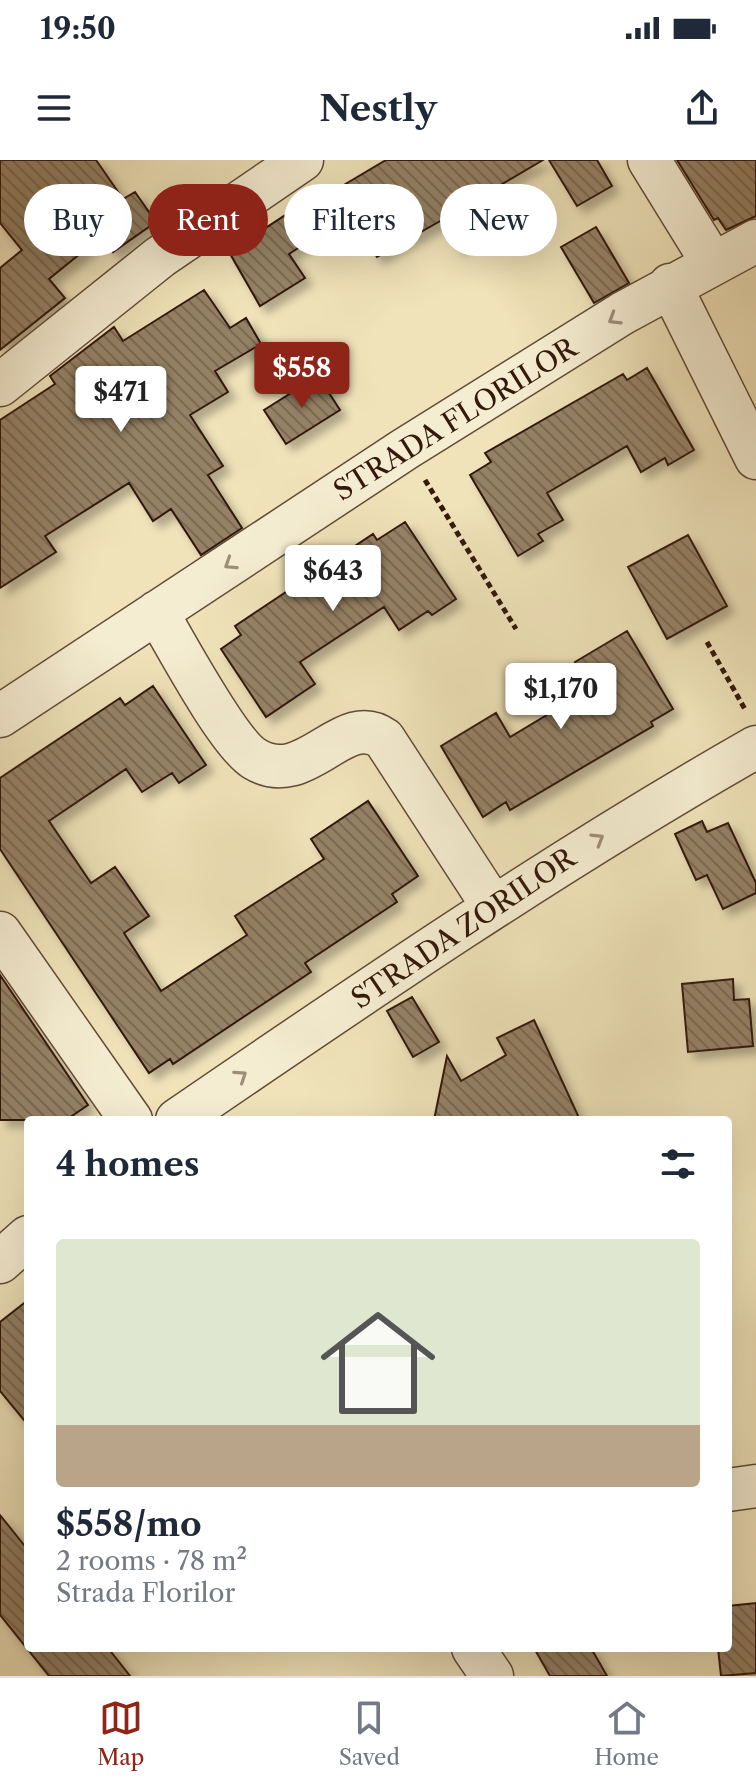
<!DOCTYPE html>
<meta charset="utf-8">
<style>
:root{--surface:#fff;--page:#f2f2f3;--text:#1f2937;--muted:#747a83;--line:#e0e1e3;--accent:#8f2418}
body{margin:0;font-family:"Libre Caslon Text",serif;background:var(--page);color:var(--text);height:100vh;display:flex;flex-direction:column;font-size:30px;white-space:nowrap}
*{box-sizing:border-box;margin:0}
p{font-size:26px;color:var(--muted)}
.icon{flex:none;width:44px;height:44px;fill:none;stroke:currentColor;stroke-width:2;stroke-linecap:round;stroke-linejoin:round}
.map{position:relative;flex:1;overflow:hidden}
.sheet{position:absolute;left:24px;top:956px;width:708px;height:536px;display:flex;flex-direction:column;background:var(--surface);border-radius:8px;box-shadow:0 8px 32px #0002}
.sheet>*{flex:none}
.top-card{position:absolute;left:24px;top:24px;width:708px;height:72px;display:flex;gap:16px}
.price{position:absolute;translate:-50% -68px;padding:0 18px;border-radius:8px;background:#fff;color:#222;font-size:26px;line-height:52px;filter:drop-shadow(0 2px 4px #0008)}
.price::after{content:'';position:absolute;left:50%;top:48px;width:24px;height:18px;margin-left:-12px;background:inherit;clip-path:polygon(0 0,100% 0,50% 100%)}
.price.on{background:var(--accent);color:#fff}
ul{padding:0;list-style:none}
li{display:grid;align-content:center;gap:16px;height:424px;padding:0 32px}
li span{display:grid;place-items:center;height:248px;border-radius:8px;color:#555}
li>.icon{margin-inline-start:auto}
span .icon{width:144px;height:144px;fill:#fffc;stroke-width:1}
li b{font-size:34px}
h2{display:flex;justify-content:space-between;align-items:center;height:96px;padding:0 32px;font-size:34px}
.tag{padding:0 28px;border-radius:36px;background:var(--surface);box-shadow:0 8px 32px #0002;font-size:28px;line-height:72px}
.tag.on{background:var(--accent);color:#fff}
.status{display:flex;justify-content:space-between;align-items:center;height:56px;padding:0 40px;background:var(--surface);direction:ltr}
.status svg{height:22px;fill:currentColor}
header{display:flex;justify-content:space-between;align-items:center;height:104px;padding:0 32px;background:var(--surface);font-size:36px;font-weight:700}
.tab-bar{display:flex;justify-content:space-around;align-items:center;height:112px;border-top:2px solid var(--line);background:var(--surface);font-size:22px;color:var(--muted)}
.tab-bar a{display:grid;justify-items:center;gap:4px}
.tab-bar .on{color:var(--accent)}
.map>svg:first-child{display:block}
</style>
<div class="status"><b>19:50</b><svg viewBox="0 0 49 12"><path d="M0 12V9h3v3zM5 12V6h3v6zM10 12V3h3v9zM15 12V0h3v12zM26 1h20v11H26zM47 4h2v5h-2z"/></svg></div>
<header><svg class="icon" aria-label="menu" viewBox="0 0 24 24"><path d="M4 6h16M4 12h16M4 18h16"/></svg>Nestly<svg class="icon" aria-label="share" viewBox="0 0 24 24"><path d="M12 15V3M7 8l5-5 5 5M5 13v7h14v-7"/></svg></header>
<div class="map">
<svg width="756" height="1516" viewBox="0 0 756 1516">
<defs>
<pattern id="building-back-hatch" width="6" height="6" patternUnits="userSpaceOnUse" patternTransform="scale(2)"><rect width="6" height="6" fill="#958266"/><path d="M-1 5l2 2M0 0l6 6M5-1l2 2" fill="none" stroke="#7a6952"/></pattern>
<filter id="shadow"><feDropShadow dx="7" dy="7" stdDeviation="4" flood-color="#0004"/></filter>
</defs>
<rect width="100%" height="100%" fill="#f0e3ba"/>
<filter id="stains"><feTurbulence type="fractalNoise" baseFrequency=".0025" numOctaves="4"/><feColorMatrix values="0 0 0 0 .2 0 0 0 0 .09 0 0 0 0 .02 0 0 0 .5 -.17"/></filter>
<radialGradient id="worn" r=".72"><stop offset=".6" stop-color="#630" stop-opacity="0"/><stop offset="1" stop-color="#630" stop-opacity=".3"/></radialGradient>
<!-- building -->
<path fill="url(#building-back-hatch)" stroke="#33180b" stroke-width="2" filter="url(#shadow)" d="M0,0h96l27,39 12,-7 21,30 -43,30 -11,-16 -53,43 16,19 -65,52v-82l22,-18 -22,-27z
M386,0h157l-68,40 16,28 -34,19 -15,-27 -65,37 -40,-68z
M549,0h48l15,26 -35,20z
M677,0h79v56l-30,14 -8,-12 -4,2z
M287,54l19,29 -17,11 16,24 -45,28 -31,-54z
M596,67l33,56 -35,20 -33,-56z
M204,130l26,38 16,-10 15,26 -46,27 13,21 -38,23 33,51 -15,9 34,53 -41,27 -30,-46 -18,12 -24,-38 -84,53 11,16 -56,36v-168l55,-36 -5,-8 64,-49 9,14z
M647,208l47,82 -26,15 -3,-7 -24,14 -14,-26 -80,47 16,27 -25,14 5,7 -25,15 -48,-81 21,-13 -6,-9 138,-79 4,6z
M318,216l22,34 -54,34 -22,-34z
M405,362l51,77 -24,16 -4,-4 -29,19 -15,-23 -84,55 15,22 -49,33 -45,-68 20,-14 -6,-9 138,-92 4,6z
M688,375l39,71 -60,33 -39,-72z
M627,471l46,78 -22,13 2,4 -143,84 -4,-8 -23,15 -42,-71 55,-33 14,24 80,-48 -15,-27z
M153,526l53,79 -27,18 -7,-10 -30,19 -16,-23 -77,52 42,62 24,-16 34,49 -25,17 37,58 86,-56 -12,-19 89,-57 -13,-20 57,-38 50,75 -26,18 5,8 -92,61 6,9 -138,92 -3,-5 -21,14 -149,-224v-71l120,-80 5,7z
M702,661l5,11 21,-9 28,60v10l-33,16 -16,-34 -11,5 -21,-46z
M0,815l88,130 -22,15h-66z
M733,819l1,21 15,-1 4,47 -65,6 -6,-68z
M412,837l27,45 -26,15 -26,-46z
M534,860l46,100h-146l13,-64 14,25 45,-26 -9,-17z
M28,1140v125l-28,-34v-69z
M0,1355l28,35v98h80l22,28h-81l-49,-61z
M756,1443v70l-35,3 -3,-28h10v-42z
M534,1488h57l16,28h-57z"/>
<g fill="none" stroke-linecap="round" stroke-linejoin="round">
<defs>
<path id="minor" d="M649,0l63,102
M670,125l86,173
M0,225l160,-128 142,-97
M157,452c18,31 72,132 98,147 51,31 88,-50 129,-20l108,166
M0,556l405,-267 218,-136 133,-72
M0,773l131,187
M177,960c190,-130 379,-259 579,-373
M0,1102l28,-25
M728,1330l28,-4
M473,1488l19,28"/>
</defs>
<!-- minor casing -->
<use href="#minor" stroke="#624b37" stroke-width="45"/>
<!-- path -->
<path stroke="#33180b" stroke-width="5" stroke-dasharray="6 4" stroke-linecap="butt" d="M425,320l91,149
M707,482l39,69"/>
<!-- minor -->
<use href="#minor" stroke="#f5edd2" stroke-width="42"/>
</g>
<!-- one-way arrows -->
<defs><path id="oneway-chevron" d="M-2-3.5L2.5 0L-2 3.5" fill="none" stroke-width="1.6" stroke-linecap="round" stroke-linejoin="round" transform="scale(2)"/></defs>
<g stroke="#9e8d78">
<use href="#oneway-chevron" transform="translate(614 159) rotate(148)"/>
<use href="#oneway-chevron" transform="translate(230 404) rotate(147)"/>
<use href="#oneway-chevron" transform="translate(598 679) rotate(-31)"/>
<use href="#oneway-chevron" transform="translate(241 916) rotate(-34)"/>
</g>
<g text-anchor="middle" stroke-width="7" stroke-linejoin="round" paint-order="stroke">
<!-- street labels -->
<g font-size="28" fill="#33180b" stroke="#f5edd2">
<text transform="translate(455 259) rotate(-32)" y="10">STRADA FLORILOR</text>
<text transform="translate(463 768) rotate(-34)" y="10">STRADA ZORILOR</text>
</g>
</g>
<rect width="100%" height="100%" filter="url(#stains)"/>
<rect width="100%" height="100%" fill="url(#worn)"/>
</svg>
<b class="price on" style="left:302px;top:250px">$558</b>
<b class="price" style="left:121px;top:274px">$471</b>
<b class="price" style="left:333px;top:453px">$643</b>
<b class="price" style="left:561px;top:571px">$1,170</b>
<div class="top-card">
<a class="tag">Buy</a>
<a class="tag on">Rent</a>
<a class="tag">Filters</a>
<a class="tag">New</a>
</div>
<section class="sheet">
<h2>4 homes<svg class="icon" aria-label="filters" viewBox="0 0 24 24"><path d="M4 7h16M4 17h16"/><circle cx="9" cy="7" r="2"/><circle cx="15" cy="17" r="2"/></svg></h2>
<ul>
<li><span style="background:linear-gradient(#dfe7d0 75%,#b9a48a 0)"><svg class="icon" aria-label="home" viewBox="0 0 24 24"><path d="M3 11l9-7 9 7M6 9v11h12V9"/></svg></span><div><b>$558/mo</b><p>2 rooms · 78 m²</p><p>Strada Florilor</p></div></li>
</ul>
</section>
</div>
<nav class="tab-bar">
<a class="on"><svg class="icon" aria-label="map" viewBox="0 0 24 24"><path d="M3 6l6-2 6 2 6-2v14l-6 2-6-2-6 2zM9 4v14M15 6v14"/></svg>Map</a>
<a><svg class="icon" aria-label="saved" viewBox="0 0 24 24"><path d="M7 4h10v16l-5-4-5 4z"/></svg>Saved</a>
<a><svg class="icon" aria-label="home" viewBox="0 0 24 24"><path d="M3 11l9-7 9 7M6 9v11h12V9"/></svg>Home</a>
</nav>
